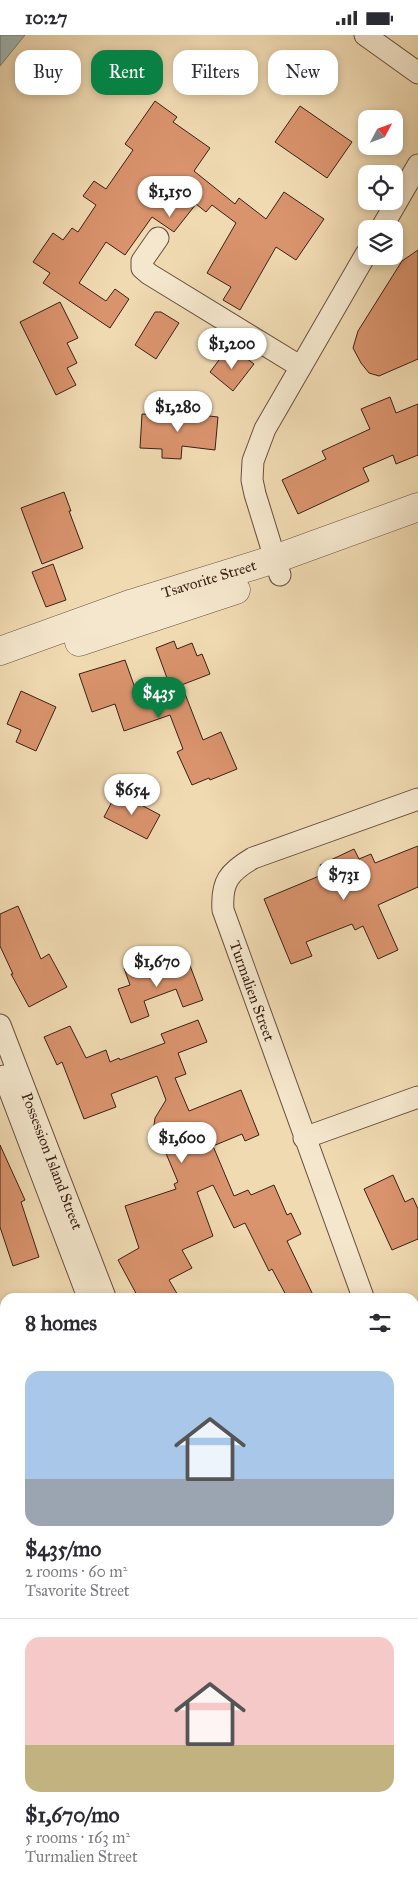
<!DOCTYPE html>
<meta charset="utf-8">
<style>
:root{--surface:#fff;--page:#f2f2f3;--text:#2b2b33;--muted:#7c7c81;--line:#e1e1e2;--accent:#0b8043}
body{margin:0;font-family:"IM FELL Great Primer",serif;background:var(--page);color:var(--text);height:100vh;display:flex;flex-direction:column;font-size:19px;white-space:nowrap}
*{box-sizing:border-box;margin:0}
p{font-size:16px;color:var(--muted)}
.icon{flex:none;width:28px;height:28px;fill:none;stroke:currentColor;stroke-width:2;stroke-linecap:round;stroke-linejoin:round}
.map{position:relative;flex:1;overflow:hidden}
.drawer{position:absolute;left:0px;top:1258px;width:419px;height:601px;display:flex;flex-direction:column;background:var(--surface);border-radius:15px 15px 0 0;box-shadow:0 2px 8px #0003}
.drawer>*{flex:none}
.top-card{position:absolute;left:15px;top:15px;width:389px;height:45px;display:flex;gap:10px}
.needle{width:32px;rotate:49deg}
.buttons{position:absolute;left:358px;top:75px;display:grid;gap:10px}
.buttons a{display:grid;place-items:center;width:45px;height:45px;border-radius:10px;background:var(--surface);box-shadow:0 2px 8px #0003;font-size:25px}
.price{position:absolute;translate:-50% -42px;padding:0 11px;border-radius:18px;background:#fff;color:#222;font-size:16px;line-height:32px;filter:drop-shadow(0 1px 2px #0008)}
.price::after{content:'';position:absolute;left:50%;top:30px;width:15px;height:11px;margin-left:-8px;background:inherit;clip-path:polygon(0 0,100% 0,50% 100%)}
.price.current{background:var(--accent);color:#fff}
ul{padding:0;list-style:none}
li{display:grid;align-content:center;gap:10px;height:265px;padding:0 25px}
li+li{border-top:1px solid var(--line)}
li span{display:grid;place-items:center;height:155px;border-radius:15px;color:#555}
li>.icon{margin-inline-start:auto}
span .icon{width:90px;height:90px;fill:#fffc;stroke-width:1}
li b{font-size:21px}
h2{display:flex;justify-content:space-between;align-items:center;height:60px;padding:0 25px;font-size:21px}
.tag{padding:0 18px;border-radius:15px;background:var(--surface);box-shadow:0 2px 8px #0003;font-size:18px;line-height:45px}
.tag.current{background:var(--accent);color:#fff}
.status{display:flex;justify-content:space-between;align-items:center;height:35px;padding:0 25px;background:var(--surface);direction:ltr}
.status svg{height:14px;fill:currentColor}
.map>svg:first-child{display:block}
</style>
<div class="status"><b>10:27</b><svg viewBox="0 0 49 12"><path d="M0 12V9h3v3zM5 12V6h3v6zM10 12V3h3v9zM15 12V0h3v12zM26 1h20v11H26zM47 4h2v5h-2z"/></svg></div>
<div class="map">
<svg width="418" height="1858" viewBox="0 0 418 1858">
<rect width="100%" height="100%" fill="#f0dab2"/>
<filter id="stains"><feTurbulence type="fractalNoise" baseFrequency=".004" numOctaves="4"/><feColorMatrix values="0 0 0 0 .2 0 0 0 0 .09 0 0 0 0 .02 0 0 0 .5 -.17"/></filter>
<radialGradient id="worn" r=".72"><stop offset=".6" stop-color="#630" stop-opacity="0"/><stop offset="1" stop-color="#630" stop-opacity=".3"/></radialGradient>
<!-- water -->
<path fill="#a0b8b8" stroke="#777c78" d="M0,0h25l-25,31z"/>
<!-- building -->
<path fill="#d9936d" stroke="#3a2117" d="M155,66l22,16 -4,5 37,26 -16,23 41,33 4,-6 27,21 18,-27 40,27 -28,41 -20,-13 -36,63 -17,-10 8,-13 -24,-14 29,-50 -24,-18 -6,7 -10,-8 -22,28 -22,-15 -27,38 -19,-13 -27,41 27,18 9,-12 14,10 -19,29 -67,-45 7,-10 -17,-11 20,-29 10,7 9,-12 6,4 18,-27 -13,-9 11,-15 12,8 27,-39 -8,-6z
M300,71l52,36 -25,36 -52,-36z
M418,215v109l-39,17 -10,-3 -8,-10 -8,-15 5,-17 44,-70z
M60,267l18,36 -11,5 10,20 -10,5 9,17 -20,10 -36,-73z
M155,277h6l18,11 -23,36 -21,-14z
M238,317l16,12 -21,27 -23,-19 12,-16 8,6z
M390,362l6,16 22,-9v51l-22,9 -3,-9 -30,13 6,13 -71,33 -16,-34 44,-21 -4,-8 48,-22 -9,-20z
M142,379l49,3v-3l27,3 -3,33 -33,-4 -1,13 -19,-1v-9l-22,-1z
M64,457l7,19h-2l14,37 -41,16 -21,-56z
M53,529l13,36 -20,7 -14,-35z
M174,606l3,8 15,-6 5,13 5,-2 8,20 -39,15 -15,-41z
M125,625l15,42 42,-16 21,54 18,-8 16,37 -27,11 -1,-2 -17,7 -15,-33 6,-3 -13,-34 -46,16 -9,-27 -23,8 -13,-38z
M21,656l35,16 -20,44 -20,-9 5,-12 -14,-6z
M117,757l43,23 -13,24 -43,-22z
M418,811v41l-40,18 20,45 -20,9 -15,-33 -8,4 -3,-6 -46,18 6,14 -21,8 -27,-65 60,-25 -4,-9 34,-16 5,10 12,-5 4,9z
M18,871l23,53 8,-5 18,33 -38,20 -18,-33h2l-13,-28v-32z
M143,926l6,17 40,-15 14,37 -20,7 -7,-18 -32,12 5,15 -18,7 -13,-34 12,-4 -6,-17z
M198,985l9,22 -29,11 8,21 -11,4 14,33 52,-21 18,45 -14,6 -3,-7 -29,12 21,50 14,-6 3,5 23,-10 13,30 4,-2 10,21 -14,7 27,56h-27l-15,-28 -3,2 -24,-48 -11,5 -21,-43 -16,7 16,44 -31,14 10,18 -23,12 10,17h-41l-20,-37 21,-12 -14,-42 51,-17 -2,-5 4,-2 -24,-57 1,-7 11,-18 -9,-24 -46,18 5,13 -32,12 -22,-57 -5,3 -13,-28 26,-11 16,32 20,-8 4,12 9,-4 1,2 45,-17 -4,-9z
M0,1110l25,55 -4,2 18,55 -26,9 -13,-39z
M393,1140l12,27 8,-4 5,11v30l-26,11 -28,-61z"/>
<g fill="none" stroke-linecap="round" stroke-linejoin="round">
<defs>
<path id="minor" d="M365,0l53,38
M381,194l37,-64
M158,203l-16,23v7l7,6 152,93
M280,540l-25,-81 -3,-14 1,-19 12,-32 101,-175
M0,990l105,272
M4,1041l84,221
M304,1103l114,-41
M363,1262l-140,-387c-2,-28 6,-38 30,-52l165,-59
M0,1381l5,-2
M414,1401l4,12
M0,1616l5,-2
M308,1854l2,4
M327,1854l1,4"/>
<path id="tertiary" d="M79,607l157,-52
M0,616l133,-48 142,-44 143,-52
M414,1691l4,-2
M414,1715l4,-2
M0,1846l5,-2
M20,1858l12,-4"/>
</defs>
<!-- minor casing -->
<use href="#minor" stroke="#684f3e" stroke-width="23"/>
<!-- tertiary casing -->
<use href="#tertiary" stroke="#684f3e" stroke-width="29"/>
<!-- minor -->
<use href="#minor" stroke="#f5e7cd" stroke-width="21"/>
<!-- tertiary -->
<use href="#tertiary" stroke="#f5e7cd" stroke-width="28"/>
</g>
<g text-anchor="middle" stroke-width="4" stroke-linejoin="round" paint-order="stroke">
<!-- street labels -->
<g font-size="15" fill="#3a2117" stroke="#f5e7cd">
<text transform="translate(209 544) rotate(-17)" y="5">Tsavorite Street</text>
<text transform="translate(252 956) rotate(70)" y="5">Turmalien Street</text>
<text transform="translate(52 1126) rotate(69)" y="5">Possession Island Street</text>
</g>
</g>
<rect width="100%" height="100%" filter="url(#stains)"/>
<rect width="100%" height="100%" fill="url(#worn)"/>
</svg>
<div class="buttons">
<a><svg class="needle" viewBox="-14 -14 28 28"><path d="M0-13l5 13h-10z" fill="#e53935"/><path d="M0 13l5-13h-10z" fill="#7c7c81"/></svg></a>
<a><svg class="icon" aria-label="locate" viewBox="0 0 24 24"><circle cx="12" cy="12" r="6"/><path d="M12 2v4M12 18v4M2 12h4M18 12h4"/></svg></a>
<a><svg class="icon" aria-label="layers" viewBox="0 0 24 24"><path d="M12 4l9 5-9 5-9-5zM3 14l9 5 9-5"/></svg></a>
</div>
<b class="price" style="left:170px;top:183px">$1,150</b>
<b class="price" style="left:232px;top:335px">$1,200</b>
<b class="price" style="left:178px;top:398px">$1,280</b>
<b class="price current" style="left:159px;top:684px">$435</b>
<b class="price" style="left:132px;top:781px">$654</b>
<b class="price" style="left:344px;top:866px">$731</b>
<b class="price" style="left:157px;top:953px">$1,670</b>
<b class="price" style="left:182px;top:1129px">$1,600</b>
<div class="top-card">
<a class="tag">Buy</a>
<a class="tag current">Rent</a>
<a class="tag">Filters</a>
<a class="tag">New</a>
</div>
<section class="drawer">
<h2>8 homes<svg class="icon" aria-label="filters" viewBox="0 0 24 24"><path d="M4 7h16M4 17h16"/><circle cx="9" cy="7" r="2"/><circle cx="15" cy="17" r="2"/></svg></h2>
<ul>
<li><span style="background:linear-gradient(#a9c7e8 70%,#9aa5b1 0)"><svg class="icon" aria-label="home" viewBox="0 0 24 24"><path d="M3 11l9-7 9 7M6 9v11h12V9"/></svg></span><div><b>$435/mo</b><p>2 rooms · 60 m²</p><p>Tsavorite Street</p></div></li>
<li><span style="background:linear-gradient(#f6c9c9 70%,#c2b280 0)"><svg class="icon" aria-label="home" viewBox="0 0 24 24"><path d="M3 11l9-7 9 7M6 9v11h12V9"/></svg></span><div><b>$1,670/mo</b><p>5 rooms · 163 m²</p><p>Turmalien Street</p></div></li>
</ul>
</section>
</div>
